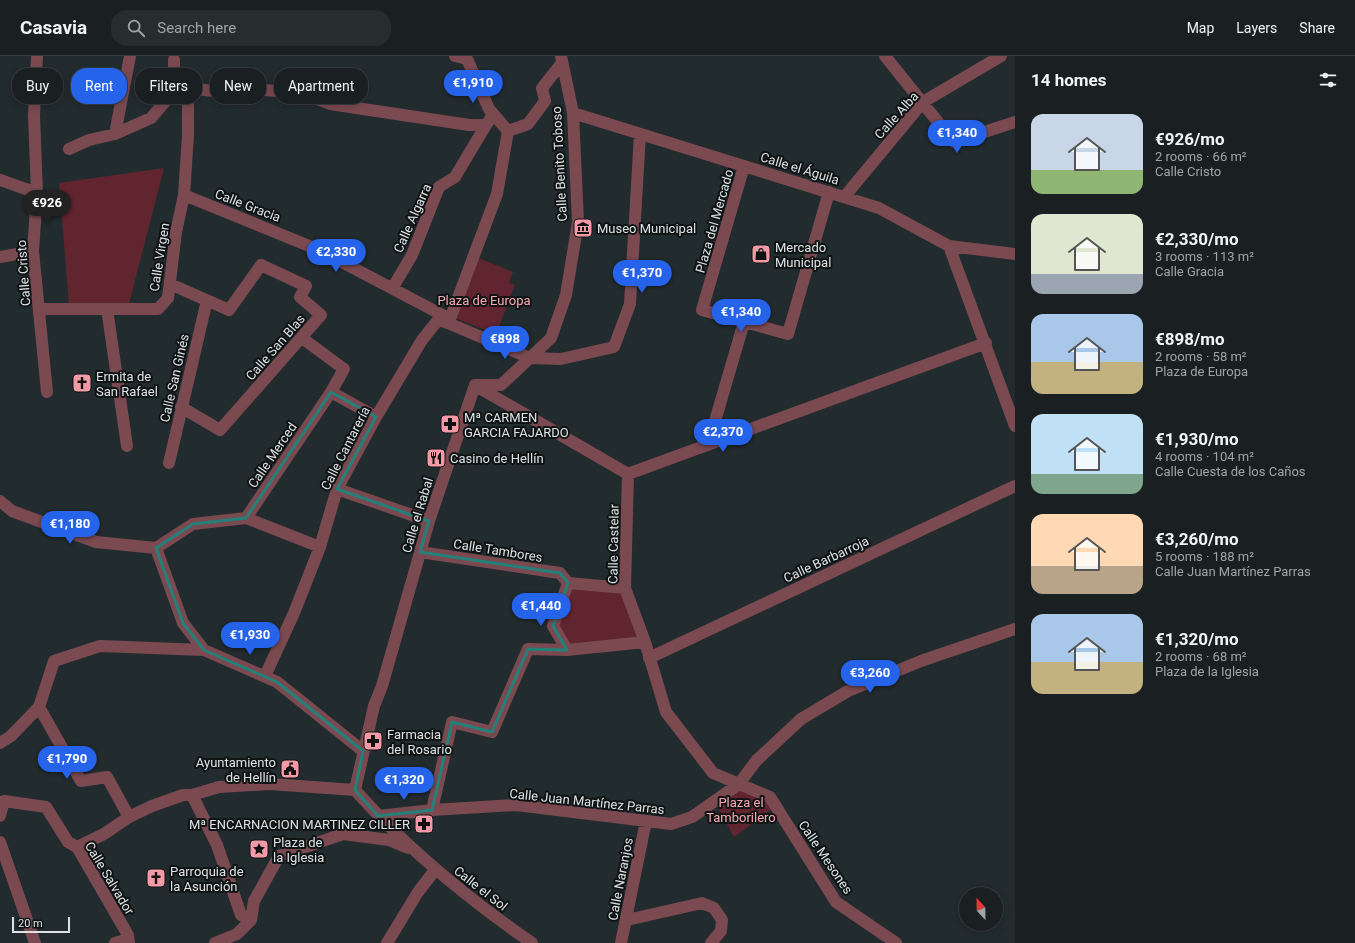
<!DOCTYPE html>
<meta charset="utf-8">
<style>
:root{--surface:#1a2022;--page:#272d2f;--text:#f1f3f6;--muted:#9fa3a5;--line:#383e40;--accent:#2563eb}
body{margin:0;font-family:Roboto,sans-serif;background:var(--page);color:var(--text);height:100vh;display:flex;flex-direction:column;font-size:15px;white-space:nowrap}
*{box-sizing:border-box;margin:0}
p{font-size:13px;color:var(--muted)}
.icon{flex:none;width:22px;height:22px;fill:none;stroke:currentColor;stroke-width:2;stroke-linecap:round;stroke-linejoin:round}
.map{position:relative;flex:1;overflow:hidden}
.drawer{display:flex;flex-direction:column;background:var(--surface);width:340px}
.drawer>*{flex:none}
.guide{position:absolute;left:12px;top:12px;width:380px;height:36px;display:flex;gap:8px}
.needle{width:26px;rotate:338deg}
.tools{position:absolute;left:959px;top:831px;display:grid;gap:8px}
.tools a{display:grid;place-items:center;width:44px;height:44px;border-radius:50%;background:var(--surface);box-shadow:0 2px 10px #0003,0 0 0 1px var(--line);font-size:20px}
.scale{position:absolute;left:12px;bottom:10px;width:58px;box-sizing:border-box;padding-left:4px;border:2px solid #dde3e5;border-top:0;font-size:11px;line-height:14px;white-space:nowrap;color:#dde3e5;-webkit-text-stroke:3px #0f1314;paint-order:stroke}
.price{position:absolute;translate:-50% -34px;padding:0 9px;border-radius:14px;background:var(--accent);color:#fff;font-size:13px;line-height:26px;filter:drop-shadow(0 1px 2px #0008)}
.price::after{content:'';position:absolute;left:50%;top:24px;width:12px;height:9px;margin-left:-6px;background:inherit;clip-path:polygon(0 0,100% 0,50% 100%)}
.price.selected{background:#222;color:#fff}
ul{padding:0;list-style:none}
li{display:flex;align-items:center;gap:12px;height:100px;padding:0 16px}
li span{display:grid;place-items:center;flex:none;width:112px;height:80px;border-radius:12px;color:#555}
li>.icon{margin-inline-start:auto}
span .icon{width:48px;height:48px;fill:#fffc;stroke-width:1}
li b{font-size:17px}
h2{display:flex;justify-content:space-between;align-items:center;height:48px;padding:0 16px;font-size:17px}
.pill{padding:0 14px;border-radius:16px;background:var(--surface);box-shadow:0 2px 10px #0003,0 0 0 1px var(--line);font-size:14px;line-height:36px}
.pill.selected{background:var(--accent);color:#fff}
header{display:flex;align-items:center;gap:24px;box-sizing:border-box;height:56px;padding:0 20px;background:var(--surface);border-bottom:1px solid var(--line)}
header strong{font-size:19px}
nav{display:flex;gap:22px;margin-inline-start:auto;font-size:14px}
.search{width:280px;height:36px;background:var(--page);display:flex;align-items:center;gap:10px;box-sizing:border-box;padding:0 14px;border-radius:16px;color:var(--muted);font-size:15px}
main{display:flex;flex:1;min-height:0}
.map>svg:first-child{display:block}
</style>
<header>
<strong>Casavia</strong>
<div class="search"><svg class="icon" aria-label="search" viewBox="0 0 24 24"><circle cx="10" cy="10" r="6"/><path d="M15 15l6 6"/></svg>Search here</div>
<nav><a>Map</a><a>Layers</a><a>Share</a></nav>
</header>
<main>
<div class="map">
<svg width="1015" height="887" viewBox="0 0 1015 887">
<rect width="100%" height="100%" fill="#222b2e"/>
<!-- green -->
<path fill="#612530" d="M164,112l-35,136h-60l-10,-121z
M476,201l37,15 -4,11 6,2 -19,49 -44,-17z
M568,527l57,5 20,54 -78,8 -14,-24z
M737,732l28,12 7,9 -38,28 -18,-33z"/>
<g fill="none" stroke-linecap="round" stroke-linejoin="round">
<!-- minor -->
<path stroke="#7b4a51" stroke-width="12" d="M37,0l-3,59 3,78 -4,58 14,141
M455,0l12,3 22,50 19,22
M885,0l69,86 61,-20
M174,4v34
M573,57l306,95 70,38 66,8
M508,75l20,-7 17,-23 -3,-13 20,-25
M115,78l15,-78
M69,93l20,-9 26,-6 36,-16 19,-22 18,-8 34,4 42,-2 37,3 29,11 139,21h17l7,-10
M744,110l-42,144 86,24 41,-142
M0,124l37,13
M184,139l135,55 131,69 -2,4 82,35 31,1 53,-12 16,-43 10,-170
M845,140l78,-94 78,-46
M949,190l66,180
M0,201l33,-6
M170,228l59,26 32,-45 45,21 -6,11 21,18 -101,115 -39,-23
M393,231l19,-32 27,-68 16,-10 31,-52
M40,253h118l10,-11 8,-66 8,-37 4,-60v-47
M107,253l20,137
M450,263l47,-125 11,-63
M476,330l152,88 358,-131
M331,336l45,25
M708,389l36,-123
M169,407l38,-163
M628,418l-3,114 20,54 21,70 47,61 57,24 66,105 60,41
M337,433l92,32
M0,445l12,10 84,31 60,6
M246,462l74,29
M156,492l37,-24 53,-6 85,-126 13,-23 -42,-31
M156,492l27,75 21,27 73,32 86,69
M420,496l140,21 8,10
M625,532l-57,-5 -15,43 14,24 78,-8
M649,602l366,-172
M265,620l29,-63 26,-66 17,-58 39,-72 46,-77 16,-20 10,3
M39,651l42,74 26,-4 22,40
M0,687l11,-7 28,-29 15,-46 46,-15 104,4
M355,734l19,-84 8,-20 47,-165 46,-136h26l50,-47 15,-43 12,-73 -5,-109 -12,-57
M192,739l25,50 24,70 10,5
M4,745l42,6 22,35 9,5 51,88 1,8
M432,754l20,-88 40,10 36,-83 39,1
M0,760l4,-15
M378,760l54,-6 84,-5 155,19 21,-7 47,-33 17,-23 45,-42 47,-28 73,-30 94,-32
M0,786l35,101
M77,791l27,-13 25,-17 23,-11 31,-11h9l27,-8 51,-3 85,6c52,59 112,108 177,153
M251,864l3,-19 25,-45 64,-22 46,6 19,8
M627,864l75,-17 12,5 8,12 -1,11 -10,12
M115,887l13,-4
M215,887l22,-9 14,-14
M387,887l31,-51 17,-22
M621,887l25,-122"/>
</g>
<!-- marked area -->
<path fill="none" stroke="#24817a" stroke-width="3" stroke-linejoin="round" d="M331,336l45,25 -39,72 92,32 -9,31 140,21 8,10 -15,43 14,24 -39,-1 -36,83 -40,-10 -20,88 -54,6 -23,-26 8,-39 -86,-69 -73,-32 -21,-27 -27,-75 37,-24 53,-6z"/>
<!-- icons -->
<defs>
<symbol id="museum-square" viewBox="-11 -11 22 22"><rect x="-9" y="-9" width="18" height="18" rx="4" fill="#f49aa6" stroke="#0f1314"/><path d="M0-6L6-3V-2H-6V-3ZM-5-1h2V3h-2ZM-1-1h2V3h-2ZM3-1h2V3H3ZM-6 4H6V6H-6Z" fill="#111"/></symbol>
<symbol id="shop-square" viewBox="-11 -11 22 22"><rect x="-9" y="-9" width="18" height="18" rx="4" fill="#f49aa6" stroke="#0f1314"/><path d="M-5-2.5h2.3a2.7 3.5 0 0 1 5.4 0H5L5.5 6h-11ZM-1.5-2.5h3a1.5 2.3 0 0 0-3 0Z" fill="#111"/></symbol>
<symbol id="church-square" viewBox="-11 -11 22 22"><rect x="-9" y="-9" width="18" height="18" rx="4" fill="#f49aa6" stroke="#0f1314"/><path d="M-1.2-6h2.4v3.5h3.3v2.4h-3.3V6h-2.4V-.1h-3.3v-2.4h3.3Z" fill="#111"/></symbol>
<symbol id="pharmacy-square" viewBox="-11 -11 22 22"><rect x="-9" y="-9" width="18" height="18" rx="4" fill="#f49aa6" stroke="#0f1314"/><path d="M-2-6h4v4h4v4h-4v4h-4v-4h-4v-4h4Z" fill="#111"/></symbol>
<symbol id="restaurant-square" viewBox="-11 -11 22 22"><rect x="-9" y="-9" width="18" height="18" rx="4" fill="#f49aa6" stroke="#0f1314"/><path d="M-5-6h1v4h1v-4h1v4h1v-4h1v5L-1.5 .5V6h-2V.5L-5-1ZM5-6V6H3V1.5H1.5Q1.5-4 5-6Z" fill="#111"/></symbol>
<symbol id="civic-square" viewBox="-11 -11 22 22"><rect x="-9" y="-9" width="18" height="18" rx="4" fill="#f49aa6" stroke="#0f1314"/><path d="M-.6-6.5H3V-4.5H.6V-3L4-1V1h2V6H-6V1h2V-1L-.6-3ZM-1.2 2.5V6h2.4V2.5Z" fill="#111"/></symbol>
<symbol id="sight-square" viewBox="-11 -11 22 22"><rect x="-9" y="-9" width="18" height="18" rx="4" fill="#f49aa6" stroke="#0f1314"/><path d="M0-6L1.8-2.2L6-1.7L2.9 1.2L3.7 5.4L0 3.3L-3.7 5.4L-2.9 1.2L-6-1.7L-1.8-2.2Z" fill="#111"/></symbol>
</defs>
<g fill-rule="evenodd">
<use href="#museum-square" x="572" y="161" width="22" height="22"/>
<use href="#shop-square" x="750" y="187" width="22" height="22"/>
<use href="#church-square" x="71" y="316" width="22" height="22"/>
<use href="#pharmacy-square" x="439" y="357" width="22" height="22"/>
<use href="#restaurant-square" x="425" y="391" width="22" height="22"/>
<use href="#pharmacy-square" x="362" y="674" width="22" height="22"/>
<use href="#civic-square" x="279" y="702" width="22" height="22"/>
<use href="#pharmacy-square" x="413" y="757" width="22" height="22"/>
<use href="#sight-square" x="248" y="782" width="22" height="22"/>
<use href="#church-square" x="145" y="811" width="22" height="22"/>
</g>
<g text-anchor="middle" stroke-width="4" stroke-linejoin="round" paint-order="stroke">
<!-- street labels -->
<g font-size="13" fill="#dde3e5" stroke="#0f1314">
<text transform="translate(896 59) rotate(-48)" y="5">Calle Alba</text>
<text transform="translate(559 108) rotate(-93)" y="5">Calle Benito Toboso</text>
<text transform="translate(800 112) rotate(17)" y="5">Calle el Águila</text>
<text transform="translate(248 149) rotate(21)" y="5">Calle Gracia</text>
<text transform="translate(412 162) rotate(-66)" y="5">Calle Algarra</text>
<text transform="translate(714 165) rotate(-74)" y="5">Plaza del Mercado</text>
<text transform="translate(159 201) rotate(-81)" y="5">Calle Virgen</text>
<text transform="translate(23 217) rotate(-94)" y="5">Calle Cristo</text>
<text transform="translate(275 291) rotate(-49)" y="5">Calle San Blas</text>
<text transform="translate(174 322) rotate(-77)" y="5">Calle San Ginés</text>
<text transform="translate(345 392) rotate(-63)" y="5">Calle Cantarería</text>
<text transform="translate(272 399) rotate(-56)" y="5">Calle Merced</text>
<text transform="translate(417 459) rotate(-73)" y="5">Calle el Rabal</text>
<text transform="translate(613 488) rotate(-89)" y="5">Calle Castelar</text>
<text transform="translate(498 494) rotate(9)" y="5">Calle Tambores</text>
<text transform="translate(826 503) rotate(-25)" y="5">Calle Barbarroja</text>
<text transform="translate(587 745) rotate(6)" y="5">Calle Juan Martínez Parras</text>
<text transform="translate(826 801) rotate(56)" y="5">Calle Mesones</text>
<text transform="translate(110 822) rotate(59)" y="5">Calle Salvador</text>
<text transform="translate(620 823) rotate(-79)" y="5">Calle Naranjos</text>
<text transform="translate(481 832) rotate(38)" y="5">Calle el Sol</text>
</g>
<!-- poi labels -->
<g font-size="13" fill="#dde3e5" stroke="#0f1314" text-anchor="start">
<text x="597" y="177">Museo Municipal</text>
<text x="775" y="196">Mercado<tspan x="775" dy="15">Municipal</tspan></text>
<text x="96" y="325">Ermita de<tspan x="96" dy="15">San Rafael</tspan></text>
<text x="464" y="366">Mª CARMEN<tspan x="464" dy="15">GARCIA FAJARDO</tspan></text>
<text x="450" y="407">Casino de Hellín</text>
<text x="387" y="683">Farmacia<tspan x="387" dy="15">del Rosario</tspan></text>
<text x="276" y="711" text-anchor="end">Ayuntamiento<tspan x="276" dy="15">de Hellín</tspan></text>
<text x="410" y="773" text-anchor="end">Mª ENCARNACION MARTINEZ CILLER</text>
<text x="273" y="791">Plaza de<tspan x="273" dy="15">la Iglesia</tspan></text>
<text x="170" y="820">Parroquia de<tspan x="170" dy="15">la Asunción</tspan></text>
</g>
<!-- park labels -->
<g font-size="13" fill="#f9a9b3" stroke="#0f1314">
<text x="484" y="249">Plaza de Europa</text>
<text x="741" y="751">Plaza el<tspan x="741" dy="15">Tamborilero</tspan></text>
</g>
</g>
</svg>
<div class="tools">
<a><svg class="needle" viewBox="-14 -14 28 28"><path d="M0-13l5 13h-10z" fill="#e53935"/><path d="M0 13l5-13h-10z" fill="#9fa3a5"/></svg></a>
</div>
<div class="scale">20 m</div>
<b class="price" style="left:473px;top:48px">€1,910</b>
<b class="price" style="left:957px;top:98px">€1,340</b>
<b class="price selected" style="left:47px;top:168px">€926</b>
<b class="price" style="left:336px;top:217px">€2,330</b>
<b class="price" style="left:642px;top:238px">€1,370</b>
<b class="price" style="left:741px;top:277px">€1,340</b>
<b class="price" style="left:505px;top:304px">€898</b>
<b class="price" style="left:723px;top:397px">€2,370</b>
<b class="price" style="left:70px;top:489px">€1,180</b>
<b class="price" style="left:541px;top:571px">€1,440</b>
<b class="price" style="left:250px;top:600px">€1,930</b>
<b class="price" style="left:870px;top:638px">€3,260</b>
<b class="price" style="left:67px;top:724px">€1,790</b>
<b class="price" style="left:404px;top:745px">€1,320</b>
<div class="guide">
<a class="pill">Buy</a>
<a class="pill selected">Rent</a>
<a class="pill">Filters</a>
<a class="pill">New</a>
<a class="pill">Apartment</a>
</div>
</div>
<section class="drawer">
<h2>14 homes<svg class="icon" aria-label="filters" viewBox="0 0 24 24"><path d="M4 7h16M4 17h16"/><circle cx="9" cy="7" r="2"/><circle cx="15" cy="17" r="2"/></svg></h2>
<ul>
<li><span style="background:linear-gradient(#c9d6e8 70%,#8fb573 0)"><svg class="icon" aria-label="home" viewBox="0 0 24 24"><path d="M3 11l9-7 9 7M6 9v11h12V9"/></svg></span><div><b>€926/mo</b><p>2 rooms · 66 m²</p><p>Calle Cristo</p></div></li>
<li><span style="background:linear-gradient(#dfe7d0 75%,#9aa5b1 0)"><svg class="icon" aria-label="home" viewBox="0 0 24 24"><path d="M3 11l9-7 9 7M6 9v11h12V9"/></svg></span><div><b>€2,330/mo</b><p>3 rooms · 113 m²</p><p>Calle Gracia</p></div></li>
<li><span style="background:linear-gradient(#a9c7e8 60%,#c2b280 0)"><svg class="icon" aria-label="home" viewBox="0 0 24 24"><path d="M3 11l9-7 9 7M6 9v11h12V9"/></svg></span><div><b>€898/mo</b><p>2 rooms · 58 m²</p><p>Plaza de Europa</p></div></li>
<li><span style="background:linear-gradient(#bfe0f5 75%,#7fa58c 0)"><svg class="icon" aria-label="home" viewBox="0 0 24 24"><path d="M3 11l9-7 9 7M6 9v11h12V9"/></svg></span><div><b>€1,930/mo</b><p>4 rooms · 104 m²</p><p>Calle Cuesta de los Caños</p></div></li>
<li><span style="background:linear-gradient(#ffd9b3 65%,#b9a48a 0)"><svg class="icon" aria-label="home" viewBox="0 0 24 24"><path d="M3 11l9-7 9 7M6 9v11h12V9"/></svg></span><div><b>€3,260/mo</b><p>5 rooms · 188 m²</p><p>Calle Juan Martínez Parras</p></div></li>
<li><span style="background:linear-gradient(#a9c7e8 60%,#c2b280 0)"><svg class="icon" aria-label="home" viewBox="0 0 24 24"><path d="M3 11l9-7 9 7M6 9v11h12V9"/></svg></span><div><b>€1,320/mo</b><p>2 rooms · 68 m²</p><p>Plaza de la Iglesia</p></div></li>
</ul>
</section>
</main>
